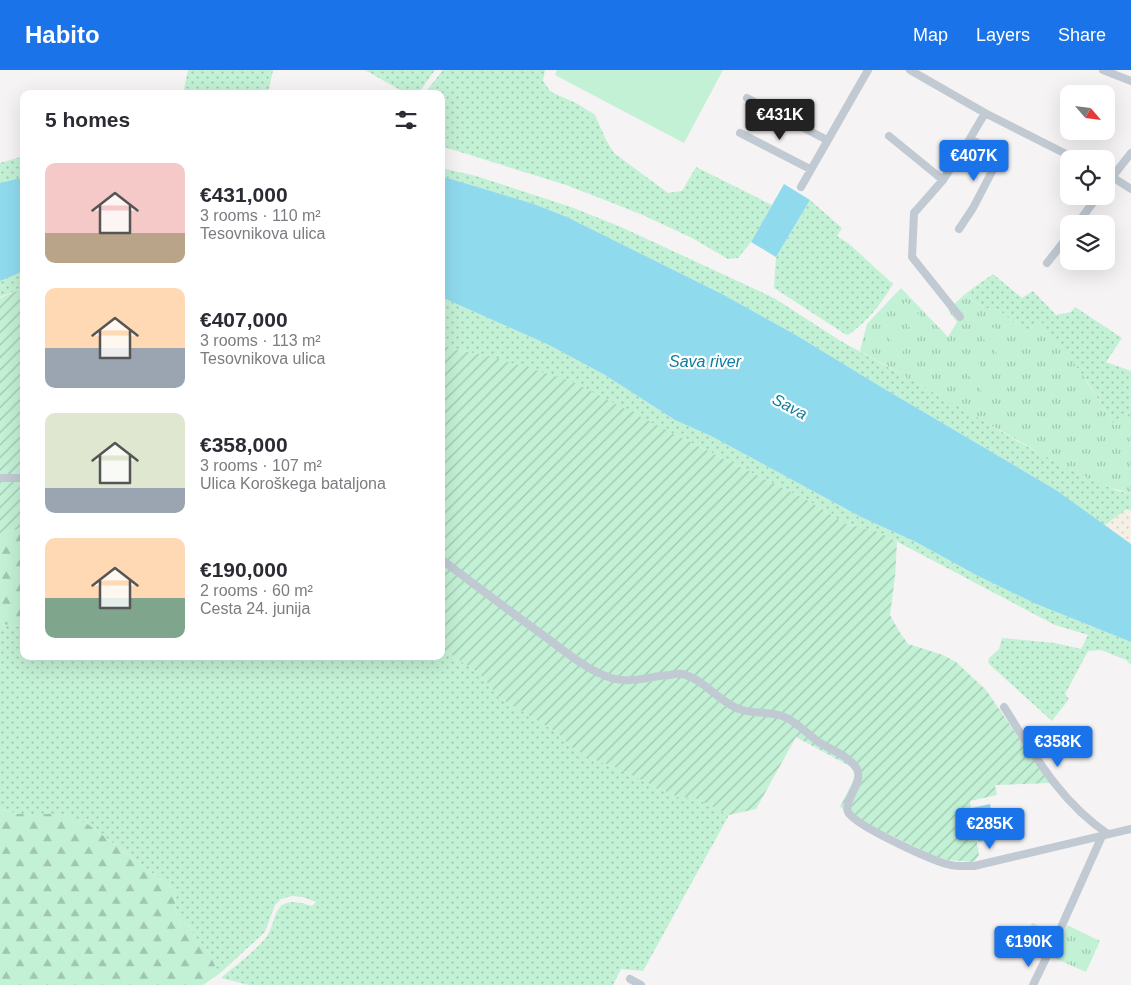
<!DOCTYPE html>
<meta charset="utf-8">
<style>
:root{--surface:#fff;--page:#f2f2f3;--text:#2b2b33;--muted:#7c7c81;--accent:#1a73e8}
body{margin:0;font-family:Helvetica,sans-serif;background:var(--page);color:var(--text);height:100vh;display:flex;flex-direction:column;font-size:19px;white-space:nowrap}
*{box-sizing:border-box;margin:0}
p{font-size:16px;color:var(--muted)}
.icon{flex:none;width:28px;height:28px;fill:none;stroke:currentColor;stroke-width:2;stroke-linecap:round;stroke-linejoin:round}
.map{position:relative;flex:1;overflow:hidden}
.panel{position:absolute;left:20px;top:20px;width:425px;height:570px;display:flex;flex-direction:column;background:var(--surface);border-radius:10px;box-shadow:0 5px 20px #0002}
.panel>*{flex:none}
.needle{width:32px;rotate:118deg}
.tools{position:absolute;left:1060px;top:15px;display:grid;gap:10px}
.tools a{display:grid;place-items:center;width:55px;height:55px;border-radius:10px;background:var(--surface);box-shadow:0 5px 20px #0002;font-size:25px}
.price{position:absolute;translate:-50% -42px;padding:0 11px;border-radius:5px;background:var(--accent);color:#fff;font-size:16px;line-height:32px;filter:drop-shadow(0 1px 2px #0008)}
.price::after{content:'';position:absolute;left:50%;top:30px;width:15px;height:11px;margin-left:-8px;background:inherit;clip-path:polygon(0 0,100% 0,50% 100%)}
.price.active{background:#222;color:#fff}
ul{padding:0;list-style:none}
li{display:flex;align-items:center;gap:15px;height:125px;padding:0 25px}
li span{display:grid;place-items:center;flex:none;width:140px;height:100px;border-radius:10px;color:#555}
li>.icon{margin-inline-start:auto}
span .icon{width:60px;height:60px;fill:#fffc;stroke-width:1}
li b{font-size:21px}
h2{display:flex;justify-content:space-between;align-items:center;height:60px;padding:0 25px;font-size:21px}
header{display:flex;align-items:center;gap:30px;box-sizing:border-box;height:70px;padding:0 25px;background:var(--accent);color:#fff}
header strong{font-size:24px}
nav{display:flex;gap:28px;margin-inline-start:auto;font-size:18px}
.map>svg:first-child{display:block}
</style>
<header>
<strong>Habito</strong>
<nav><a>Map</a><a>Layers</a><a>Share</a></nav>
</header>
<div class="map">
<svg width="1131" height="915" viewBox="0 0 1131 915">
<defs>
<pattern id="grass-dots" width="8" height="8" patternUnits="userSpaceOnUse" patternTransform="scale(1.25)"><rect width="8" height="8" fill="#c3f1d5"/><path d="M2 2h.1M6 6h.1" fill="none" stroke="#a0c6b0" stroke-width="1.8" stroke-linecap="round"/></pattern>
<pattern id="forest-firs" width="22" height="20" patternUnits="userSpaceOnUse" patternTransform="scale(1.25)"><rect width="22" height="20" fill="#c3f1d5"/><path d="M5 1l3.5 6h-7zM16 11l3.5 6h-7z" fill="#a0c6b0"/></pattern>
<pattern id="sand-dots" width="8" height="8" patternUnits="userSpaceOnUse" patternTransform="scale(1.25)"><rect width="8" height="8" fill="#f5f0e5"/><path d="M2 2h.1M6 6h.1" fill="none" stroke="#d4d0c7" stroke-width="1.8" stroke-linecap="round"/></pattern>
<pattern id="park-tufts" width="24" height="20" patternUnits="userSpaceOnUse" patternTransform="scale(1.25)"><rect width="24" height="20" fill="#c3f1d5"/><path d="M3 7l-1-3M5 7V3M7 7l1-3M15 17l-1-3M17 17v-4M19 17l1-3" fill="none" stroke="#a0c6b0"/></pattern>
<pattern id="garden-furrows" width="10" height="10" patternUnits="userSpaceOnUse" patternTransform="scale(1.25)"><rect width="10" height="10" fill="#c3f1d5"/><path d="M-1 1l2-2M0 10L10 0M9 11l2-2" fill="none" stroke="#a0c6b0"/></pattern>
</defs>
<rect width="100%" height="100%" fill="#f5f3f3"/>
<!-- grass -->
<path fill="url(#grass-dots)" d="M188,0h85l-5,24h-85z
M365,0h70l-17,24h-11z
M443,0h102l-2,11 8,11 25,11 19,12 11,25 8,13 54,40 14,-2 14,-24 76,38 -21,37 -13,16 -10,1 -36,-21 -47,-22 -35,-14 -44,-17 -125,-39v-52h-17z
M24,86v21l-24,6v-20z
M441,98l35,8 95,31 50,20 153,71 65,42 128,71 50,30 68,36 33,14 13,3v17l-4,-2 -23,17 -48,-36 -173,-102 -87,-53 -74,-41 -155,-77 -33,-13 -93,-28z
M810,130l32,28 -5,8 11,7 45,41c-12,20 -26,38 -45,51l-3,-1 -71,-46 2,-31z
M24,201v17l-24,9v-16z
M993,204l29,24 11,-7 23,24 15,-3 4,-5 47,31 -16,24 25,9v60l-12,2 -31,-50 -48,-62 -15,12 -26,-23 -15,-2 -19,-14z
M441,227l108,48 56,30 70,45 36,16 150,81 55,25 62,34 56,27 97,39v23l-5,-5 -25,-10 -13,1 -23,43 4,5 -17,22 -64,-58 1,-5 10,-9 3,-11 53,5 26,6 7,-14 -33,-10 -176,-93 -33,-8 -37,-23 -135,-67 -185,-78 -37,-7 -11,-5z
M0,554l24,2v30h417v-8l38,25 21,25 58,35 13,14 24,13 15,5 68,32 17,1 34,17 -86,156 -22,-2 -8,16h-364l-28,-7c15,-13 34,-26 46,-42 7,-9 6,-24 15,-31 9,-6 21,-2 30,1l4,-4 -13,-5 -11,-1 -11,3 -6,6 -10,27 -46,42 -12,-25 -9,-8 -8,-14 -10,-7 -4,-6 -1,-24 -86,-65 -31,-11h-41l-17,-5z"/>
<!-- forest -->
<path fill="url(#forest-firs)" d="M24,458v98l-24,-2v-91z
M0,739l17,5h41l14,3 17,8 86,65 1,24 4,6 10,7 8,14 9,8 12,25 -16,11h-203z"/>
<!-- sand -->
<path fill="url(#sand-dots)" d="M1127,439l4,2v33l-27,-18z"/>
<!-- park -->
<path fill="url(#park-tufts)" d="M901,218l47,49 9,-15 -9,-12 17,-16 19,14 15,2 26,23 15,-13 39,50 36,56 16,-14v82l-29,-9 -41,-20 -201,-114 7,-27z
M1032,853l18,8 -6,13 -18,-8z
M1067,855l33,16 -14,31 -34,-15z"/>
<!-- garden -->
<path fill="url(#garden-furrows)" d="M24,218v240l-24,5v-235z
M441,274l11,5 37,7 82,25 103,53 135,67 37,23 33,8 18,10 -2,35 -5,38 9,16 9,13 35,11 13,7 30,28 64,93 -55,2 2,10 -27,6 9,54 -5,7 -25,-2 -15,-4 -60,-29 -34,-20 15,-30 -2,-9 -57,-31 -40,72 -27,6 -34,-17 -17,-1 -68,-32 -15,-5 -24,-13 -13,-14 -58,-35 -21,-25 -38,-25z"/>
<!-- pitch -->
<path fill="#c3f1d5" d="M557,0h166l-39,73 -129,-68z
M906,232l23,23 -11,11 -23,-24z
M890,247l23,24 -11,11 -23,-24z
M994,257l21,25 -11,10 -22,-25z
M973,287l22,26 -12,10 -21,-26z"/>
<!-- water -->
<path fill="#90daee" d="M441,106l93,28 33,13 155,77 74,41 87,53 173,102 75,54v98l-97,-39 -56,-27 -62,-34 -55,-25 -150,-81 -36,-16 -70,-45 -56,-30 -108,-48z
M24,107v94l-24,10v-98z
M784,114l26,16 -34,57 -25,-15z
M990,734l6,34 -18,4 -6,-34z"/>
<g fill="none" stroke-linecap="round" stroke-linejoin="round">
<!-- minor -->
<path stroke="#c1cad2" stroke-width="8" d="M910,0l75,43 91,46
M1103,0l28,11
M747,28l80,42
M740,63l70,36
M889,66l54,44
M1106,103l25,16
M1106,115l25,-32
M801,117l67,-117
M1077,154l21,-28
M959,159l14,-21 24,-46 -1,-10 -26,-13
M1047,193l22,-28
M960,247l-48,-60 2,-44 29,-33 25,-38 17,-29
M0,408h24
M441,489c35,27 70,53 106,79 20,15 40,32 64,40 19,6 39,-2 59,-3 4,-1 8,-2 12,-1 22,5 37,28 57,35 16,6 33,1 48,9 11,6 20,15 30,23 12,8 33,15 40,28 7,14 -14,31 -9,43 6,13 83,48 99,52 8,3 18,2 27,2l157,-37
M1004,637c30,47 56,95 104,127
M630,909l11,6
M1033,915l30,-62 39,-87"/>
</g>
<g text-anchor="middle" stroke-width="4.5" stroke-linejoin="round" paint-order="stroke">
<!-- water labels -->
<g font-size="16" font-style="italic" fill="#0c7c9b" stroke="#fff">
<text x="705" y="297">Sava river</text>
<text transform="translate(790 336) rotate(28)" y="6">Sava</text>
</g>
</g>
</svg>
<div class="tools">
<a><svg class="needle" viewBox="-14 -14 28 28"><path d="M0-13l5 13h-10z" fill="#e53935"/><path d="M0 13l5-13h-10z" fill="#7c7c81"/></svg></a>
<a><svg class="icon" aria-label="locate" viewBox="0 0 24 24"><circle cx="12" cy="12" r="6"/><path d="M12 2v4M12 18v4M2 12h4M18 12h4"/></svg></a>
<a><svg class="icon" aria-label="layers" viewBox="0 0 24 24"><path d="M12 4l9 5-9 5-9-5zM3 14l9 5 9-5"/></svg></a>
</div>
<b class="price active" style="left:780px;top:71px">€431K</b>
<b class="price" style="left:974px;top:112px">€407K</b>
<b class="price" style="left:1058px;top:698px">€358K</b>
<b class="price" style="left:990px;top:780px">€285K</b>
<b class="price" style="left:1029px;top:898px">€190K</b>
<section class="panel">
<h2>5 homes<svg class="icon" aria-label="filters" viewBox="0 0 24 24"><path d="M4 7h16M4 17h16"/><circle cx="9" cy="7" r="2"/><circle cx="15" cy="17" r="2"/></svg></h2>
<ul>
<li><span style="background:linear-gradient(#f6c9c9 70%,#b9a48a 0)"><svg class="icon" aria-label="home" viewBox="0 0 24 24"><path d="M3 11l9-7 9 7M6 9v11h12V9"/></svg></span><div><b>€431,000</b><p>3 rooms · 110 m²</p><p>Tesovnikova ulica</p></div></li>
<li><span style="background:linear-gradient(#ffd9b3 60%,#9aa5b1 0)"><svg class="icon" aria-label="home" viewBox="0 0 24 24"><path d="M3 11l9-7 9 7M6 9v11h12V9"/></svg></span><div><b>€407,000</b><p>3 rooms · 113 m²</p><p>Tesovnikova ulica</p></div></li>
<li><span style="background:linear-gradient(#dfe7d0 75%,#9aa5b1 0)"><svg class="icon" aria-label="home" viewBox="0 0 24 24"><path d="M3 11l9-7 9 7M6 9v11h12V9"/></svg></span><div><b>€358,000</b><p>3 rooms · 107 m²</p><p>Ulica Koroškega bataljona</p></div></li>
<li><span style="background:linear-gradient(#ffd9b3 60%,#7fa58c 0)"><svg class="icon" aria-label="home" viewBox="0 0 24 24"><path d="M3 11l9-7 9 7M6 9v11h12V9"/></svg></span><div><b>€190,000</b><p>2 rooms · 60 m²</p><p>Cesta 24. junija</p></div></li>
</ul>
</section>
</div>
